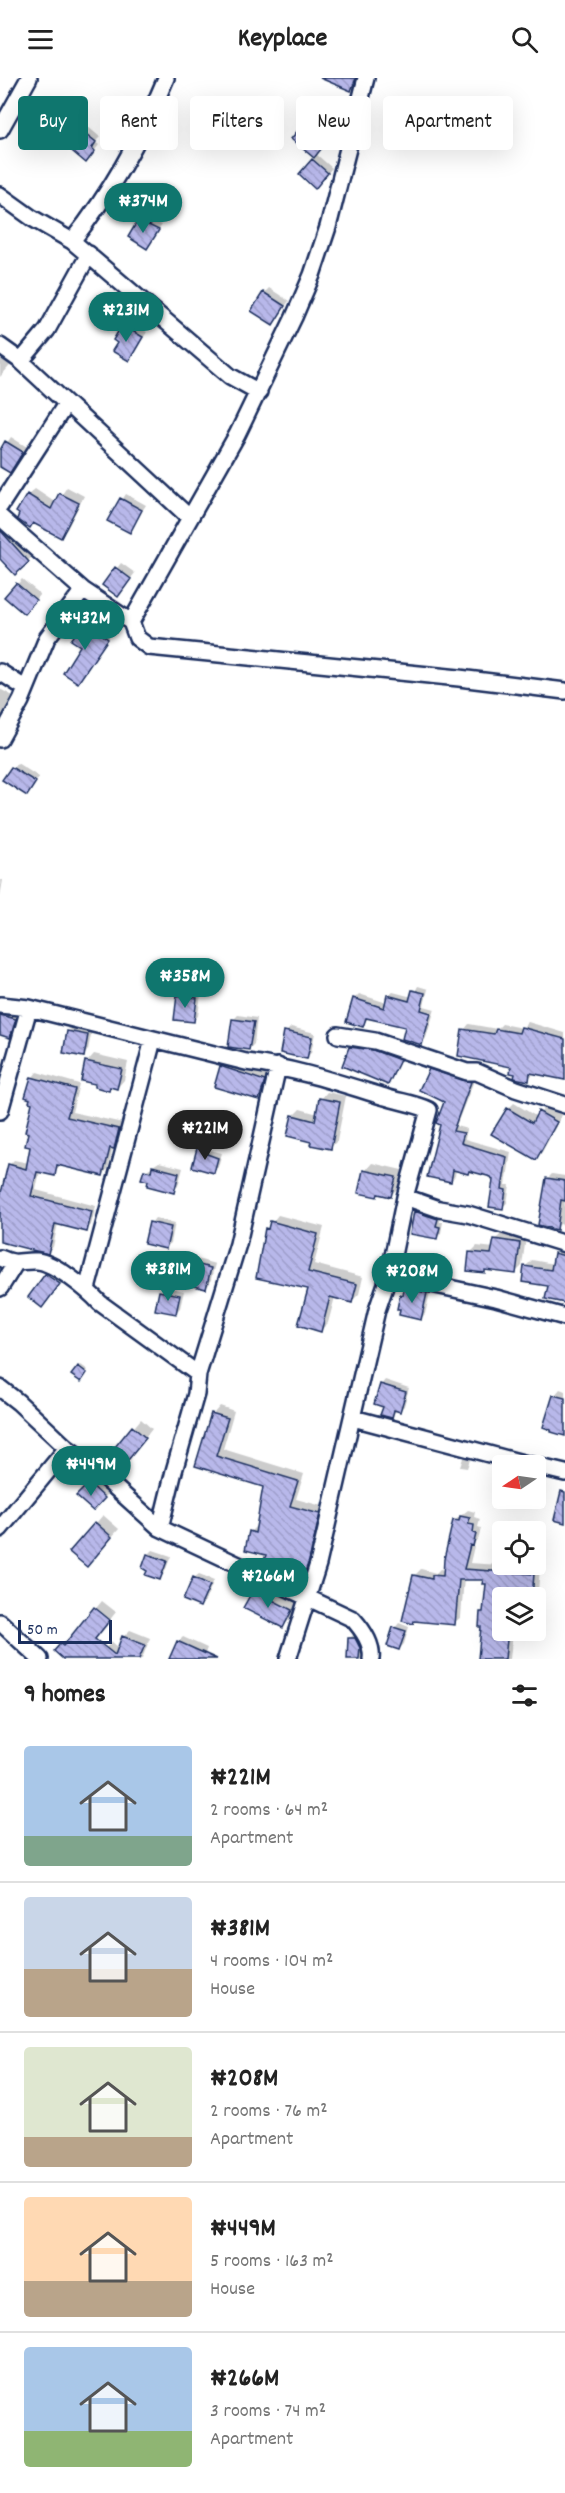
<!DOCTYPE html>
<meta charset="utf-8">
<style>
:root{--surface:#fff;--page:#f6f6f6;--text:#222;--muted:#767676;--line:#e0e0e0;--accent:#0f766e}
body{margin:0;font-family:Dekko,sans-serif;background:var(--page);color:var(--text);height:100vh;display:flex;flex-direction:column;font-size:22px;white-space:nowrap}
*{box-sizing:border-box;margin:0}
p{font-size:20px;color:var(--muted)}
.icon{flex:none;width:33px;height:33px;fill:none;stroke:currentColor;stroke-width:2;stroke-linecap:round;stroke-linejoin:round}
.map{position:relative;height:1581px;overflow:hidden}
.panel{display:flex;flex-direction:column;background:var(--surface);flex:1}
.panel>*{flex:none}
.hud{position:absolute;left:18px;top:18px;width:530px;height:54px;display:flex;gap:12px}
.needle{width:39px;rotate:257deg}
.controls{position:absolute;left:492px;top:1377px;display:grid;gap:12px}
.controls a{display:grid;place-items:center;width:54px;height:54px;border-radius:6px;background:var(--surface);box-shadow:0 6px 24px #0002;font-size:30px}
.scale{position:absolute;left:18px;bottom:15px;width:94px;box-sizing:border-box;padding-left:6px;border:3px solid #1b2f5e;border-top:0;font-size:16px;line-height:21px;white-space:nowrap;color:#1b2f5e;-webkit-text-stroke:4px #fff;paint-order:stroke}
.price{position:absolute;translate:-50% -51px;padding:0 14px;border-radius:21px;background:var(--accent);color:#fff;font-size:20px;line-height:39px;filter:drop-shadow(0 2px 3px #0008)}
.price::after{content:'';position:absolute;left:50%;top:36px;width:18px;height:14px;margin-left:-9px;background:inherit;clip-path:polygon(0 0,100% 0,50% 100%)}
.price.current{background:#222;color:#fff}
ul{padding:0;list-style:none}
li{display:flex;align-items:center;gap:18px;height:150px;padding:0 24px}
li+li{border-top:2px solid var(--line)}
li span{display:grid;place-items:center;flex:none;width:168px;height:120px;border-radius:6px;color:#555}
li>.icon{margin-inline-start:auto}
span .icon{width:72px;height:72px;fill:#fffc;stroke-width:1}
li b{font-size:26px}
h2{display:flex;justify-content:space-between;align-items:center;height:72px;padding:0 24px;font-size:26px}
.chip{padding:0 21px;border-radius:6px;background:var(--surface);box-shadow:0 6px 24px #0002;font-size:21px;line-height:54px}
.chip.current{background:var(--accent);color:#fff}
header{display:flex;justify-content:space-between;align-items:center;height:78px;padding:0 24px;background:var(--surface);font-size:27px;font-weight:700}
.map>svg:first-child{display:block}
</style>
<header><svg class="icon" aria-label="menu" viewBox="0 0 24 24"><path d="M4 6h16M4 12h16M4 18h16"/></svg>Keyplace<svg class="icon" aria-label="search" viewBox="0 0 24 24"><circle cx="10" cy="10" r="6"/><path d="M15 15l6 6"/></svg></header>
<div class="map">
<svg width="565" height="1581" viewBox="0 0 565 1581">
<defs>
<pattern id="building-back-hatch" width="6" height="6" patternUnits="userSpaceOnUse" patternTransform="scale(1.5)"><rect width="6" height="6" fill="#b8b8ea"/><path d="M-1 5l2 2M0 0l6 6M5-1l2 2" fill="none" stroke="#9e9ecb"/></pattern>
</defs>
<rect width="100%" height="100%" fill="#fff"/>
<filter id="ink" filterUnits="userSpaceOnUse"><feTurbulence type="fractalNoise" baseFrequency=".0167" numOctaves="2"/><feDisplacementMap in="SourceGraphic" scale="12" xChannelSelector="R" yChannelSelector="G"/><feConvolveMatrix kernelMatrix="1 2 1 2 8 2 1 2 1" color-interpolation-filters="sRGB"/></filter>
<g filter="url(#ink)">
<!-- shadow -->
<path fill="#0003" d="M339,0h19l-7,12z
M260,29l12,11 -14,16 -3,-23z
M309,43l5,4 5,-4 13,13 -16,20 16,14 -12,14 -19,-8 15,-17 -23,-18z
M87,48l13,11 -5,5 4,3 -9,11 -21,-9z
M144,138l18,9 -15,22 -17,-10z
M269,210l20,13 -16,22 -9,-30z
M128,243l19,11 -18,28 -6,-34z
M6,277l8,6 -14,16v-16z
M11,359l16,10 -17,24 -10,-6v-12z
M67,409l17,9 -17,33 -6,7 -27,-14 -4,4 -2,-31 7,-6 21,14z
M126,416l20,11 -17,26 -20,-11z
M7,450l26,28 -18,17 -15,-15v-24z
M121,485l14,10 -13,17 -18,-5z
M22,501l18,15 -11,13 -23,-10z
M89,540l22,16 -33,47 7,-58z
M0,611l13,7 -13,26z
M17,685l22,14 -12,17 -23,-14z
M0,802h3l-3,17z
M418,908l10,3 -4,17 11,3 -9,29 -4,5 -15,-17 -38,-9 -6,8 -9,-26 5,-5 28,9 1,-7 5,-4 19,5z
M183,913l18,3 -3,22 -4,4 -16,-24z
M0,931l20,5 -5,18 -5,5 -10,-3z
M238,937l19,3 -3,26 -5,5 -16,-29z
M528,944l37,11v46l-31,-6 -6,6 -64,-49 5,-6 28,5 5,-5 20,4z
M73,949l19,3 -4,20 -4,5 -16,-23z
M291,949l24,6 -4,20 -5,4 -20,-25z
M356,965l47,12 -11,23 -5,5 -36,-35z
M94,976l34,8 -4,18 -7,8 -5,-2 -4,3 -21,-27z
M226,984l42,14 -5,18 -4,4 -43,-12 5,-20z
M435,987l40,13 -19,48 11,3 -2,10 46,13 -5,33h4l-3,18 -5,4 -10,-31 -22,-6 -2,2 -12,-3 -1,7 -5,5 -4,-79 -16,-32z
M37,994l42,12 -7,28 51,11 -4,19 -6,5 -5,22 -5,5 -42,-10 -7,11 -14,-4 -4,19 60,16 -5,19 -5,5 -28,-7 -5,24 -6,5 -47,-10v-53h3l6,-24 5,-5 15,3 5,-61 -2,-24z
M327,1014l19,4 -9,45 -7,7 -18,-7 -19,-25 7,-7 18,5 3,-15z
M514,1025l23,14 9,-11 16,9 -20,37 -7,6 -27,-49z
M203,1066l9,2 -2,4 12,3 -4,14 -4,5 -16,-24z
M159,1084l24,6 -5,18 -5,5 -28,-20z
M372,1085l30,7 -4,18 -7,7 -11,-2 -3,3 -12,-25z
M552,1096l13,2v50l-5,-2 -4,4 -9,-49z
M420,1129l21,7 -1,8h3l-2,11 -5,5 -21,-26z
M278,1137l46,12 -10,37 49,13 -4,17 -7,7 -17,-4 -7,26 -7,7 -12,-42 -42,-59z
M155,1140l20,5 -4,20 -5,4 -15,-24z
M502,1155l24,4 -4,29 -7,7 -28,-4 -3,3 -14,-19 7,-7 17,2 1,-8z
M562,1169l3,1v54l-15,-17 -25,-18 7,-7 22,4 2,-10z
M190,1179l25,7 -5,19 -4,5 -21,-26z
M51,1192l12,8 -16,24 -17,-5z
M411,1206l20,5 -6,25 -4,4 -20,-23z
M166,1209l18,4 -4,17 -5,5 -14,-21z
M81,1287l7,5 -6,8 -3,-11z
M385,1302l24,8 -5,18 -4,4 -3,-1 -5,8 -8,-12 -3,-20z
M560,1311l5,2v44l-12,-6 1,-33z
M220,1328l14,5 -11,38 81,25 -8,25 30,8 -18,66 -7,7 -33,-26 -18,-22 7,-7 8,-39 -68,-21 16,-51z
M141,1341l11,10 -25,32 -19,-3z
M464,1377l7,2 -4,11 -7,-1z
M95,1401l14,14 -16,16 -14,-13z
M468,1432l7,2 -1,5 6,2 -2,8 3,1 -2,9 -4,5 -5,21 70,5 -2,23 -6,6 -30,1v32h11l-3,29h-31l9,-76 -4,-4 -20,-1 -3,39 -7,6 -40,-47 7,-7 15,4 4,-4 5,1 9,-49z
M103,1437l16,14 -25,28 -23,-5z
M153,1472l18,6 -7,18 -5,5 -15,-11 5,-14z
M199,1496l15,6 -9,21 -5,5 -6,-28z
M261,1505l37,19 -8,17 -8,8 -28,-36z
M102,1523l14,11 -37,47h-14l-9,-8 12,-13 2,2z
M399,1545l10,4 -5,17 -5,5 -4,-21z
M130,1552l20,8 -8,21h-43l12,-18 8,7 4,-11z
M354,1556h6l4,8 -1,17h-15l1,-20z
M183,1559l24,11 -4,11h-33l8,-17z"/>
<!-- building -->
<path fill="url(#building-back-hatch)" stroke="#1b2f5e" stroke-width="1.5" d="M320,0h36l-5,13z
M254,32l15,13 -16,18 -14,-13z
M303,46l5,5 6,-5 15,15 -15,19 -23,-19z
M81,52l15,12 -4,6 3,3 -9,12 -19,-16z
M312,81l16,14 -13,16 -16,-15z
M138,142l21,10 -12,19 -19,-12z
M263,214l22,14 -12,19 -22,-14z
M122,247l21,12 -14,24 -17,-10 5,-8 -4,-3z
M5,363l18,11 -13,21 -10,-6v-17z
M59,415l20,10 -18,35 -28,-15 -3,5 -13,-9 2,-5 -3,-2 11,-18 24,15z
M120,420l22,12 -12,23 -23,-12z
M0,452l29,32 -14,13 -15,-16z
M115,489l16,12 -13,18 -16,-12z
M16,505l20,17 -12,14 -20,-17z
M84,544l24,17 -30,44 -15,-10 17,-27 -9,-6z
M11,689l25,15 -9,14 -25,-16z
M412,912l13,3 -4,17 10,3 -9,32 -20,-6 3,-12 -39,-9 -3,9 -17,-5 7,-24 31,10 3,-13 22,6z
M177,917l20,3 -3,24 -20,-2z
M0,937l16,4 -6,19 -10,-3z
M232,941l22,3 -5,28 -21,-3z
M521,949l44,12v41l-35,-7 -1,8 -15,-3 1,-4 -5,-1 1,-6 -53,-11 4,-27 32,5 2,-5 23,4z
M67,953l21,4 -4,22 -21,-4z
M284,953l28,6 -5,22 -27,-6z
M349,969l24,3 27,10 -12,25 -46,-19z
M85,983l37,8 -5,20 -7,-2 -1,4 -14,-4v-3l-14,-3z
M220,988l45,15 -6,19 -45,-13z
M429,991l42,13 -18,49 11,2 -3,10 46,14 -5,32 4,1 -3,19 -14,-2 4,-27 -2,-3 -22,-6 -1,3 -15,-4 -2,12 -24,-5 13,-52 -4,-2 8,-21 -25,-12z
M31,999l44,12 -8,28 52,12 -5,20 -4,-1 -7,28 -46,-11 -2,11 -18,-4 -6,24 61,15 -5,21 -32,-8 -7,30 -48,-12v-45l8,-33 18,5 4,-22 -5,-1 3,-13 -3,-1 7,-29 -3,-1 1,-3 -5,-2z
M319,1020l21,4 -9,47 -21,-4 1,-3 -24,-6 5,-21 23,6z
M507,1030l25,15 6,-12 19,11 -21,38 -45,-26z
M197,1070l11,2 -1,4 11,4 -4,15 -22,-6z
M152,1088l27,7 -5,20 -27,-7 1,-5 -7,-2 3,-9 7,2z
M363,1092l33,7 -5,20 -13,-3 -1,3 -19,-4z
M546,1100l19,3v20l-4,-1 -4,30 -19,-5z
M414,1133l24,8 -2,7 4,1 -3,12 -27,-5z
M270,1143l48,13 -10,38 49,12 -5,19 -22,-6 -9,35 -23,-7 10,-36 -52,-11 9,-50 3,1z
M149,1144l22,5 -5,22 -22,-5z
M494,1161l26,4 -4,31 -31,-4v3l-18,-2 2,-19 22,2z
M554,1175l11,3v47l-20,-4 3,-13 -26,-4 2,-16 27,4z
M184,1183l27,7 -5,21 -28,-7z
M45,1196l15,10 -18,24 -14,-11z
M404,1210l23,5 -6,27 -22,-5 1,-6h-3l3,-15 3,1z
M159,1213l21,4 -4,19 -21,-4z
M78,1288l9,7 -6,9 -10,-7z
M380,1306l26,8 -6,20 -6,-2 -2,8 -12,-3 3,-8 -9,-3z
M553,1317l12,3v38l-14,-4v-2l-8,-3z
M211,1335l17,5 -12,38 82,25 -8,25 30,8 -11,47 -8,21 -39,-17 4,-10 -21,-5 4,-19 6,2 8,-46 -68,-21z
M132,1348l14,12 -26,32 -14,-12z
M89,1405l16,15 -12,13 -17,-15z
M561,1413l4,1v31l-11,-3z
M460,1438l10,2 -2,6 6,1 -1,8 3,1 -3,12 -3,-1 -6,24 70,5 -2,24 -30,-2v34h6l-3,29h-27l3,-32h-2l1,-15h3l3,-28h-4l1,-4h-24l-4,45 -41,-4 -1,3 -11,-3 11,-46 19,4v-4l11,1 1,-17 9,-39 6,1z
M95,1444l17,15 -25,30 -18,-15z
M147,1476l20,7 -7,19 -15,-5 2,-4 -5,-3z
M193,1499l17,8 -10,22 -17,-7z
M253,1512l39,20 -9,18 -40,-20z
M94,1529l16,13 -15,19 20,16 7,-19 23,9 -6,14h-76l-9,-8 6,-7 3,2z
M393,1549l13,4 -7,19 -12,-4z
M348,1560h7l5,10 -1,11h-12z
M177,1563l40,18h-48z"/>
<g fill="none" stroke-linecap="round" stroke-linejoin="round">
<defs>
<path id="minor" d="M0,52l29,-52
M0,117l32,23 40,23 158,135 29,16
M72,163c40,-50 70,-105 94,-163
M0,268l21,15 169,157
M21,283l26,-31 42,-76
M0,428l66,-102
M0,439l83,73 48,32 6,16 12,9 310,31 106,13
M131,544l106,-187 57,-118 18,-42 16,-48 38,-149
M0,594l25,16
M0,661l21,-38 26,-63 36,-48
M0,927l29,3 217,54c48,6 93,21 139,35 15,5 29,6 44,13l-24,87 -16,78 -12,35 -59,254 -30,95
M338,957l37,6 92,31h10l39,17 49,16
M0,1033l29,-103
M405,1119l34,12 29,5 97,30
M0,1180c19,8 18,2 37,3 17,1 51,29 63,42l98,71
M389,1197l107,23 69,19
M0,1210l15,-24
M87,1211l66,-249
M0,1310l18,14 49,46 21,15 72,65 193,91c9,10 20,26 18,40
M353,1340l181,48
M536,1388l29,7
M160,1450l14,-57 22,-77 2,-20 40,-130 40,-178
M0,1451l67,-81
M0,1544l40,37"/>
</defs>
<!-- minor casing -->
<use href="#minor" stroke="#1b2f5e" stroke-width="20"/>
<!-- minor -->
<use href="#minor" stroke="#fff" stroke-width="15"/>
</g>
</g>
</svg>
<div class="controls">
<a><svg class="needle" viewBox="-14 -14 28 28"><path d="M0-13l5 13h-10z" fill="#e53935"/><path d="M0 13l5-13h-10z" fill="#767676"/></svg></a>
<a><svg class="icon" aria-label="locate" viewBox="0 0 24 24"><circle cx="12" cy="12" r="6"/><path d="M12 2v4M12 18v4M2 12h4M18 12h4"/></svg></a>
<a><svg class="icon" aria-label="layers" viewBox="0 0 24 24"><path d="M12 4l9 5-9 5-9-5zM3 14l9 5 9-5"/></svg></a>
</div>
<div class="scale">50 m</div>
<b class="price" style="left:143px;top:156px">₦374M</b>
<b class="price" style="left:126px;top:265px">₦231M</b>
<b class="price" style="left:85px;top:573px">₦432M</b>
<b class="price" style="left:185px;top:931px">₦358M</b>
<b class="price current" style="left:205px;top:1083px">₦221M</b>
<b class="price" style="left:168px;top:1224px">₦381M</b>
<b class="price" style="left:412px;top:1226px">₦208M</b>
<b class="price" style="left:91px;top:1419px">₦449M</b>
<b class="price" style="left:268px;top:1531px">₦266M</b>
<div class="hud">
<a class="chip current">Buy</a>
<a class="chip">Rent</a>
<a class="chip">Filters</a>
<a class="chip">New</a>
<a class="chip">Apartment</a>
</div>
</div>
<section class="panel">
<h2>9 homes<svg class="icon" aria-label="filters" viewBox="0 0 24 24"><path d="M4 7h16M4 17h16"/><circle cx="9" cy="7" r="2"/><circle cx="15" cy="17" r="2"/></svg></h2>
<ul>
<li><span style="background:linear-gradient(#a9c7e8 75%,#7fa58c 0)"><svg class="icon" aria-label="home" viewBox="0 0 24 24"><path d="M3 11l9-7 9 7M6 9v11h12V9"/></svg></span><div><b>₦221M</b><p>2 rooms · 64 m²</p><p>Apartment</p></div></li>
<li><span style="background:linear-gradient(#c9d6e8 60%,#b9a48a 0)"><svg class="icon" aria-label="home" viewBox="0 0 24 24"><path d="M3 11l9-7 9 7M6 9v11h12V9"/></svg></span><div><b>₦381M</b><p>4 rooms · 104 m²</p><p>House</p></div></li>
<li><span style="background:linear-gradient(#dfe7d0 75%,#b9a48a 0)"><svg class="icon" aria-label="home" viewBox="0 0 24 24"><path d="M3 11l9-7 9 7M6 9v11h12V9"/></svg></span><div><b>₦208M</b><p>2 rooms · 76 m²</p><p>Apartment</p></div></li>
<li><span style="background:linear-gradient(#ffd9b3 70%,#b9a48a 0)"><svg class="icon" aria-label="home" viewBox="0 0 24 24"><path d="M3 11l9-7 9 7M6 9v11h12V9"/></svg></span><div><b>₦449M</b><p>5 rooms · 163 m²</p><p>House</p></div></li>
<li><span style="background:linear-gradient(#a9c7e8 70%,#8fb573 0)"><svg class="icon" aria-label="home" viewBox="0 0 24 24"><path d="M3 11l9-7 9 7M6 9v11h12V9"/></svg></span><div><b>₦266M</b><p>3 rooms · 74 m²</p><p>Apartment</p></div></li>
</ul>
</section>
